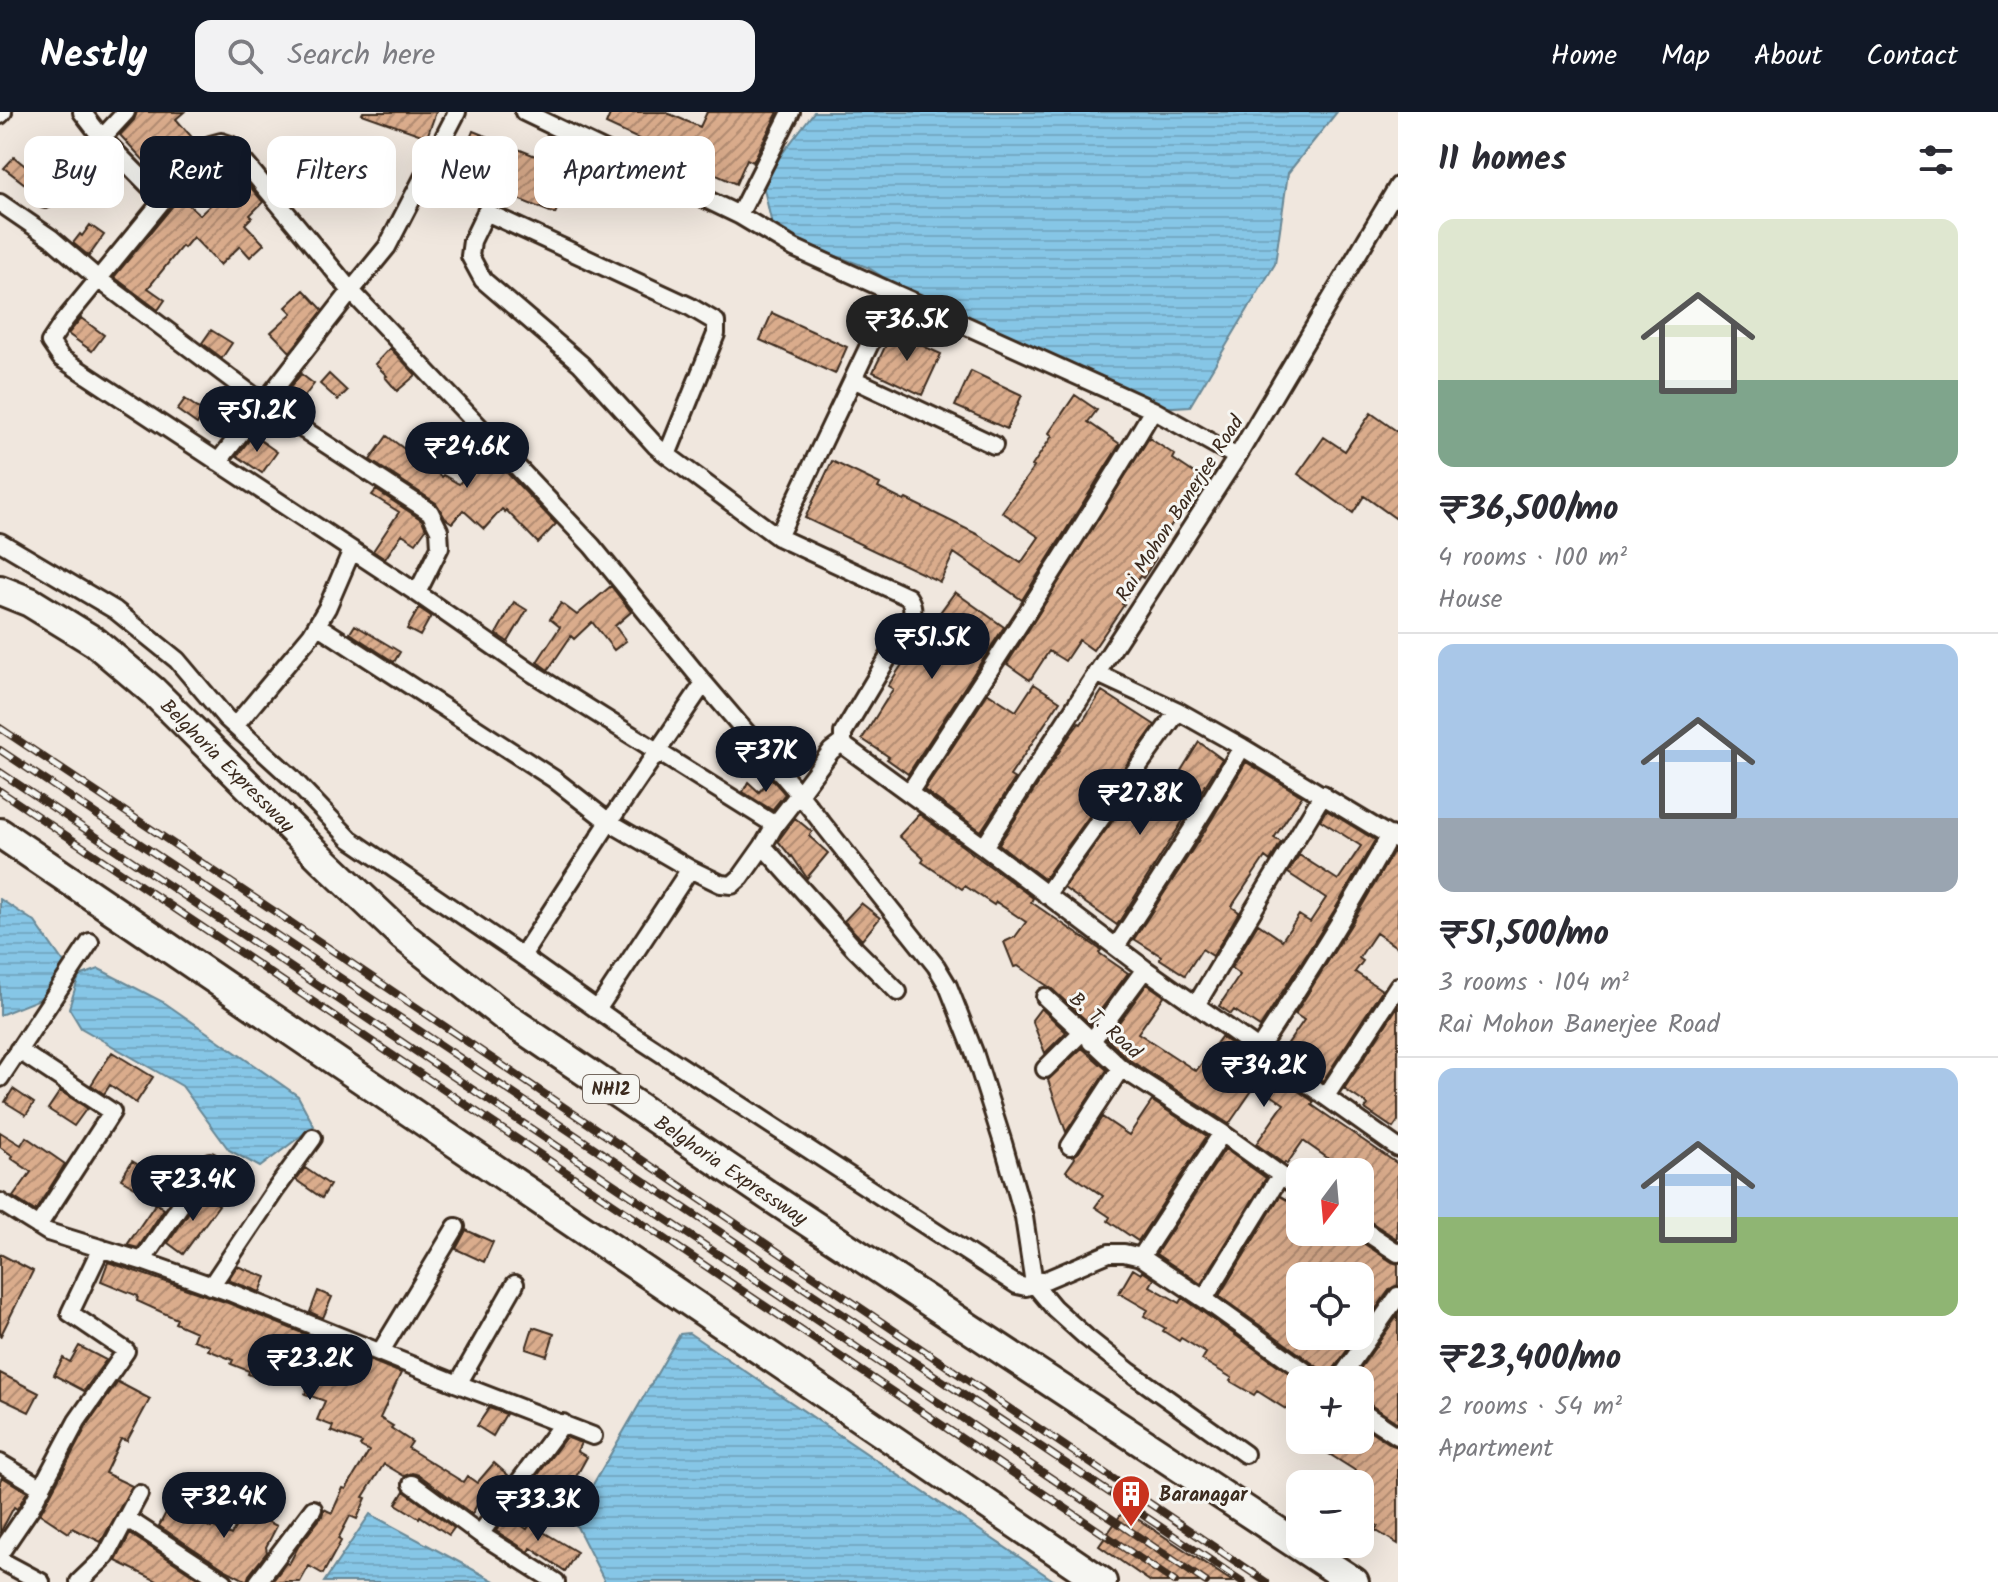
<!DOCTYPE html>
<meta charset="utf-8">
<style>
:root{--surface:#fff;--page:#f2f2f3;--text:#2b2b33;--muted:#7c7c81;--line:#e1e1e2;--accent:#111827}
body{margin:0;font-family:Kalam,sans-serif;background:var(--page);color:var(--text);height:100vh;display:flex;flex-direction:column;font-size:30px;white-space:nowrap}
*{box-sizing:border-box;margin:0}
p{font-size:26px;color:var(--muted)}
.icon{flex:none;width:44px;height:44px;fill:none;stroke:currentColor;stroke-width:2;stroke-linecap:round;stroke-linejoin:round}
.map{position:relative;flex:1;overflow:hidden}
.drawer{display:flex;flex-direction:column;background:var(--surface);width:600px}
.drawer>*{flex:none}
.banner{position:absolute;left:24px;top:24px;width:760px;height:72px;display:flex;gap:16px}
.needle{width:52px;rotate:196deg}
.tools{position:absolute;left:1286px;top:1046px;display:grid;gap:16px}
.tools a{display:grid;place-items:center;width:88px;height:88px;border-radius:16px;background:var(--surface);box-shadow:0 8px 32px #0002;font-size:40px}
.price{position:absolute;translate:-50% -68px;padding:0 18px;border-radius:28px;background:var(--accent);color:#fff;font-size:26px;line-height:52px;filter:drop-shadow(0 2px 4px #0008)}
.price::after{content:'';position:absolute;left:50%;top:48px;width:24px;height:18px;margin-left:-12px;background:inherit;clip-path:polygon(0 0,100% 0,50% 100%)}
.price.active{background:#222;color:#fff}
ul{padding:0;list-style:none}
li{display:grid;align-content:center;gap:16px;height:424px;padding:0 40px}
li+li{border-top:2px solid var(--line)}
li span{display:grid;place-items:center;height:248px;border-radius:16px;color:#555}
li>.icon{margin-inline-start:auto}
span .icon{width:144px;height:144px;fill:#fffc;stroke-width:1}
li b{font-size:34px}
h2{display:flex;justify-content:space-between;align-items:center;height:96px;padding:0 40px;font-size:34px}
.tag{padding:0 28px;border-radius:16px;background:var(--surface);box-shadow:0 8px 32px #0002;font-size:28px;line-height:72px}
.tag.active{background:var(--accent);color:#fff}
header{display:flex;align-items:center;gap:48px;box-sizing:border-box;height:112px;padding:0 40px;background:var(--accent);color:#fff}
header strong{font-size:38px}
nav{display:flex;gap:44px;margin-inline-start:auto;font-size:28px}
.search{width:560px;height:72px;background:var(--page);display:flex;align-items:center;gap:20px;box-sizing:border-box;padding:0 28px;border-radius:16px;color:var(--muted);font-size:30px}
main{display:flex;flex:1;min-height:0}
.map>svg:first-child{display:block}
</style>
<header>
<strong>Nestly</strong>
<div class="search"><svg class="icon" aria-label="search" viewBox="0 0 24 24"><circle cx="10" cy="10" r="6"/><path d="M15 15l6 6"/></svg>Search here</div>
<nav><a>Home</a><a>Map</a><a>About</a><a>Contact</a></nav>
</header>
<main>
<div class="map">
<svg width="1398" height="1470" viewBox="0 0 1398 1470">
<defs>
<pattern id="water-rules" width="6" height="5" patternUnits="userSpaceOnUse" patternTransform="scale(2)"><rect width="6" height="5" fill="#86c6e6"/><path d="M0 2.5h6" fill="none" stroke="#75aac5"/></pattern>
<pattern id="building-hatch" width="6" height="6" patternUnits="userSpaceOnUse" patternTransform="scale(2)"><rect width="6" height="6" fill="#daac8c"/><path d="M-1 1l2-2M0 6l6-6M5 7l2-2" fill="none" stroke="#b28c72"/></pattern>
</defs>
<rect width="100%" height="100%" fill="#f0e7de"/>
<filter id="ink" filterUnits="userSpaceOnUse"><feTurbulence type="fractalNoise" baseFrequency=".0125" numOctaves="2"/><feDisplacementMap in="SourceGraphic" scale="16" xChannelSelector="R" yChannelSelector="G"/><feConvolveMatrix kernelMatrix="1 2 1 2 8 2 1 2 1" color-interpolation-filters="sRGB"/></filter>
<g filter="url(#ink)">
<!-- water -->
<path fill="url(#water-rules)" stroke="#688896" stroke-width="2" d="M814,0h523l-49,61 -13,91 -85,142 -50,3 -171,-77 -102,-65 -93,-33 -12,-54z
M0,787l35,23 29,41 -24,36 -40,16z
M99,857l66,34 133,93 16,30 -54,41 -31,-17 -47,-64 -101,-58 -12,-20 10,-32z
M689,1221l367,249h-451l-32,-63 107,-185z
M370,1402l126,68h-172z"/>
<!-- building -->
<path fill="url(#building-hatch)" stroke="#3b2a1e" stroke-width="2" d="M137,0h47l-8,7 21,24 -33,39 -44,-47 14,-15z
M363,0h73l-9,25 -65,-23z
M611,0h54l35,15 7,-15h71l-25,50 -6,-3 -11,25 -50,-23v-2l-28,-12v1l-52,-24z
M473,19l100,40 -18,43 -99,-40z
M14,45l20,16 -9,11 -21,-16z
M241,64l22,26 -13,13 2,2 -7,7 19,20 -14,13 -10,-11 -20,19 -27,-28 -9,11 -2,-2 -34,42 17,12 -7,10 -44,-33 66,-80 20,18z
M90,113l14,10 -15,21 -16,-13 7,-9 2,2z
M304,178l19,20 -33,42 -19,-20 21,-19 -6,-6z
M772,201l75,34 -12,27 -75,-34z
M81,206l23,17 -12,16 -24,-17z
M211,218l21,13 -10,15 -20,-15z
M892,220l49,22 -19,41 -49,-23z
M390,236l26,27 -19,16 -12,-14 2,-1 -12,-12z
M971,259l51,24 -15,34 -52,-23z
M301,262l13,10 -20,26 -14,-9z
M329,262l18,17 -9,9 -18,-16z
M1075,283l22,15 -9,12 32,22 -98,156 -68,-47 -14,29 -135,-64 27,-57 48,23 -2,4 26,13 2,-2 73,36 42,28 18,-26 -37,-25 32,-45 -2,-1 20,-30 -3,-3z
M185,287l20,14 -8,11 -20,-14z
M1371,301l27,19v88l-34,-24 -11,17 -55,-39 26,-37 21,14z
M253,323l24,17 -15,21 -25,-17z
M387,324l55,41 1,-2 16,9 27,-33 70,73 -18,19 -32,-33 -1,2 -3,-3 -18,20 -21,-19 -11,13 -7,-5 -9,-15 -66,-43z
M1149,326l26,17 -2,4 33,22 -17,26 -3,-3 -16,23 -19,28 5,3 -13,20 -3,-2 -18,28 2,1 -31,45 -14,-10 -14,21 -16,-10 -19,29 -23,-16z
M376,378l46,30 4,9 -10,14 -14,-9 -17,25 -12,-8 26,-39 -27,-17z
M611,474l20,26 -16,14 11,15 -12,9 -22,-28 -18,17 -3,-3 -23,34 -11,-8 23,-35 -10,-8 11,-16 16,12z
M955,480l49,35 -96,147 -21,-15 2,-2 -27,-18 31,-50 -5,-3 17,-26z
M514,490l13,8 -19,32 -12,-8z
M419,496l12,8 -11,20 -13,-7z
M355,513l45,27 -6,10 -44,-29z
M1034,572l26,17 -50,75 5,3 -34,52 -57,-41 64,-97 28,18z
M1102,579l53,34 -111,154 -45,-35 67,-103 13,-18 2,1z
M1199,630l23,17 -105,166 -53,-37 84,-116 22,16z
M1246,650l56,34 -28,42 7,4 -11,19 -5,-4 -31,46 -2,4 7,5 -26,44 -11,-7 -17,26 -25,-16 1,-3 -27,-17 72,-110z
M771,666l14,16 -13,16 -29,-18 5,-10 11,10z
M1326,698l49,30 -41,71 -74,116 -26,-17 -3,4 -12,-8 21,-31 -9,-7 27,-44 24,16 17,-25 11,7 16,-24 -38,-25 11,-18 39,25 23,-34 -41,-26z
M919,702l114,84 -2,4 70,48 -2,3 29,20 -38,51 -38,-35 -34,-23 -4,1 -10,-25 11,-5 11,-15 -30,-20 -2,3 -29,-19 -3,3 -40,-27 2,-3 -25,-23z
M795,706l17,14 -3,4 19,17 -21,25 -15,-22 -1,1 -13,-16z
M1393,740l5,3v93l-22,-15 -17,25 4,3 -8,11 27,18 -59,91 -41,-29 22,-32 -9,-6 57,-91z
M861,791l19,15 -18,22 -18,-19z
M1147,872l17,12 -26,37 58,38 25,-34 93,65 -2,3 23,16 63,43 -1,75 -31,-20 -6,-2v-45h-30l6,-8 -33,-23 -16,23 -2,-2 -1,2 -28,-20 28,-40 -28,-19 -27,39 -101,-65 -21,-20z
M1398,894v115l-5,7 -28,-19 3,-4 -24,-16z
M1041,896l25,24 -21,21 -13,-33z
M1082,936l25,22 -41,62 -18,-52z
M112,940l41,25 -17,26 -26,-18 -6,9 -13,-9z
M13,977l21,14 -8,12 -21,-13z
M60,979l27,17 -13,18 -26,-17z
M1152,989l55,35 -69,105 -30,-20 2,-4 -15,-10 8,-11 -37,-25 9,-13 -1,-2 5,-4 23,-35 27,18z
M0,1020l21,13 5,-8 39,27 -30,47 -22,-14 18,-25 -20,-14 2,-2 -13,-9z
M1225,1037l41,29 -65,106 -45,-30z
M132,1049l25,15 -10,18 -26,-15z
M305,1056l25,17 -8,13 -26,-18z
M202,1081l17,12 -36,49 -15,-11z
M1280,1084l20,11v25h50l4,5 38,25 6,2v21l-8,4 -15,21 -15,-8v-6l11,-20h-71v60h43l10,6 -23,32 -2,6 -5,-9 -104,-75z
M156,1091l8,6 -26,39 -11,-3z
M466,1118l27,12 -9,20 -28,-13z
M0,1142l33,17 -33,66z
M108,1150l120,41 173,70 -21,45 13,8 -2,2 21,14 -4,6 55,34 4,-6 10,7 17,-20 14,12 -26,30 -4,-2 -6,11 -53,-39 -7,-2 -8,3 -20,-12 -21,33 3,1 -9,21 -7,-3 -12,23 3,2 -18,33 -14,-8 -9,16h-28l14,-19 3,1 9,-17 24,-31 2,-7 8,4 11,-25 3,1 23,-38 -9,-5 2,-3 -31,-12 2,-5 -16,-6 8,-19 -20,-7 9,-21 -3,-1 2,-4 -33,-14 -12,29 -20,-9 1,-3 -18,-7 2,-4 -25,-10 2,-4 -17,-6 3,-8 -21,-9 2,-4 -40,-18 1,-5 -37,-15z
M237,1154l29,11 -6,15 -32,-12z
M1133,1157l8,5 1,-3 12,8 -4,7 30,17 3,-5 117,83v37l-43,-27 -3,4 -24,-14 2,-3 -30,-18 4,-7 -25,-15 -2,3 -16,-10 2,-3 -21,-12 4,-6 -29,-17z
M318,1179l14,6 -9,21 -13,-6z
M1398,1203v108l-32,-21 -6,-2v-20h-8z
M533,1215l21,7 -7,22 -21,-7z
M79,1234l27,14 -22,31 -30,-16 9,-17 7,4z
M0,1261l39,20 -10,19 -29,-14z
M118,1270l32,17 -23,42 -6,-2 -16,34 27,13 -31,56 -29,-14 -3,5 -29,-19 46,-87z
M489,1296l17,6 -13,22 -16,-10z
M1360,1312l32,21 6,2v97l-23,-14 3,-4 -18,-11v-31h-12l8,-13 -49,-31h53z
M566,1325l15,6 -4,8 10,6 -28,50 -30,-20z
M2,1365l25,15 -10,17 -3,-2 -14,26v-52z
M404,1379l50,37 -5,7 -29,-19 -1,2 -23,-14z
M170,1393l41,23 1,-2 19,9 14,-25 32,16 -11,21 1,5 -18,23 -2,6 -21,-11 -67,-44z
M1124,1398l109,72h-82l-52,-36z
M507,1404l20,13 3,-5 47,28 -12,19 -34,-23 -2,4 -33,-21z
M130,1422l74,48h-45l-43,-21z"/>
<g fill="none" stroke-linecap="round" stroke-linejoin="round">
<defs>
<path id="minor" d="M82,0l20,26 61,62 47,-55 11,-3 9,3 121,146 36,-44 70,-135
M524,0l215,103 55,33 359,162 84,47
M0,3l3,-3
M45,87l81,-87
M163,88l-99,121 -14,21 11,16 356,235 112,78 246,154 24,-31 137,172 12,20 26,66 29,91 21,74 10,67 20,24 32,29 44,35 115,82
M0,91l51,35 46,40 166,125 167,109 9,18 1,17 -23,46
M739,103l52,-103
M894,181l-116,244 130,60c6,9 5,14 2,24l-67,112v9l3,5 63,46
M853,267l141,66
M1153,298c-77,130 -161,256 -244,383l75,54 161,122 253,179
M667,343l49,-121v-12l-27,-16 -203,-94 -14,29 -2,15 13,24 98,84 75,82 11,9 111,82
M218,350l133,-171 241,255 112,137 95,111 32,-43 12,-9
M0,430l115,68 62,50 49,58 66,60 58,61 172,117 108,77 387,252 9,2 22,-8 61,-26h15l17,4 63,42 113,81
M317,513l237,154 55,43 81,47 31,15 11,1 9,-8 22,-31
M1096,561l82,38 64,36 156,94
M235,614l76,-91 16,-27 25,-58
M775,713l-12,21 91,102 44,44
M984,735l253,-390 161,-271
M1046,783l132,-184
M1116,835c43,-66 87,-132 126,-200
M522,844l87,-134 95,-139
M1045,885l76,71 101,65 78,56
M1196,893l127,-211
M597,898l93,-141
M1091,930l54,-73
M18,938l94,62 -74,114
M1258,938c47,-71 92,-141 132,-215
M1045,957l37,-37
M0,966l90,-136
M1326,984l72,-110
M1070,1034l51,-78
M0,1090l48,30 94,29 90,32 226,91 57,-100
M1360,1116l38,25
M1141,1145l81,-124
M142,1149l68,-99
M211,1174l65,-97 37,-51
M1204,1187l76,-123
M381,1239l75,-124
M1339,1268l59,-84
M458,1272l135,52
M1360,1299l38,25
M0,1351l42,25
M412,1372l68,50 76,48
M126,1406l98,64
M480,1422l83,-111
M0,1441l30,-44 47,-88 49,-70 -56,-38 31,-65
M0,1448l41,22
M79,1470l27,-26 33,-62
M258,1470l55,-73"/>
<g id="motorway">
<path id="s1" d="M0,478l30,12 65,40 58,49 170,169 80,76 101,80 265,180 585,386"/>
<path d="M0,721l1102,749"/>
</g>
</defs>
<!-- minor casing -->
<use href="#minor" stroke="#3b2a1e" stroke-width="22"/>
<!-- motorway casing -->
<use href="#motorway" stroke="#3b2a1e" stroke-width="34"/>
<!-- minor -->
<use href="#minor" stroke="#f6f6f2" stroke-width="16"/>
<!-- motorway -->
<use href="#motorway" stroke="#f6f6f2" stroke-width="28"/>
<defs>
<path id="rail" d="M0,616l286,191 980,663
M0,638l1243,832
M0,660l1206,810
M0,679l1175,791"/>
</defs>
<!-- rail casing -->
<use href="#rail" stroke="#3b2a1e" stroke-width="8"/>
<!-- rail -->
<use href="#rail" stroke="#f6f6f2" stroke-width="5" stroke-dasharray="15" stroke-linecap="butt"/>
</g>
</g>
<!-- icons -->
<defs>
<symbol id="building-pin" viewBox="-11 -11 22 30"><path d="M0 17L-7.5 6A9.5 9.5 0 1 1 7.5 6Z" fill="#c8321e" stroke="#f6f6f2"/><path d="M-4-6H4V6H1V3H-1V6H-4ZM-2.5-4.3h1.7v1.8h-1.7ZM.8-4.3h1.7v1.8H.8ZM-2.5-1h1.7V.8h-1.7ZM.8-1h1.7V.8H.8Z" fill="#fff"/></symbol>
</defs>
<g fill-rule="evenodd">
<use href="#building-pin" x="1109" y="1360" width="44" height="60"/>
</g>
<g text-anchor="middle" stroke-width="6" stroke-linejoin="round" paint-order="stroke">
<!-- shield labels -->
<rect fill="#f6f6f2" stroke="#73675e" stroke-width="2" x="583" y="963" width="56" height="28" rx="6"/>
<g font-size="18" font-weight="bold" fill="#3b2a1e">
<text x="611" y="983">NH12</text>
</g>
<!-- street labels -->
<g font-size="20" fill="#3b2a1e" stroke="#f6f6f2">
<text transform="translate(1179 396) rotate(-57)" y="7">Rai Mohon Banerjee Road</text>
<text dy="7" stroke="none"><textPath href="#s1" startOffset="290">Belghoria Expressway</textPath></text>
<text transform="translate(1106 913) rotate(42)" y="7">B. T. Road</text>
<text dy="7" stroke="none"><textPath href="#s1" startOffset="938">Belghoria Expressway</textPath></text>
</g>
<!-- poi labels -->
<g font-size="20" font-weight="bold" fill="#3b2a1e" stroke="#f6f6f2" text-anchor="start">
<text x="1159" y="1389">Baranagar</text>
</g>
</g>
</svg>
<div class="tools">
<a><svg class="needle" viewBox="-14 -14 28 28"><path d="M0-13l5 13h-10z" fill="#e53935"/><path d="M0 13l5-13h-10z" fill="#7c7c81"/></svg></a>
<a><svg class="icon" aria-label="locate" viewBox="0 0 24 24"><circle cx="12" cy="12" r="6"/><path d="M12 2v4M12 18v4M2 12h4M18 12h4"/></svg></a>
<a>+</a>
<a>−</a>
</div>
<b class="price active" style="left:907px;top:251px">₹36.5K</b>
<b class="price" style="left:257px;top:342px">₹51.2K</b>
<b class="price" style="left:467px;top:378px">₹24.6K</b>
<b class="price" style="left:932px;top:569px">₹51.5K</b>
<b class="price" style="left:766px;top:682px">₹37K</b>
<b class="price" style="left:1140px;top:725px">₹27.8K</b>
<b class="price" style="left:1264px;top:997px">₹34.2K</b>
<b class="price" style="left:193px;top:1111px">₹23.4K</b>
<b class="price" style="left:310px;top:1290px">₹23.2K</b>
<b class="price" style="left:224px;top:1428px">₹32.4K</b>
<b class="price" style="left:538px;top:1431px">₹33.3K</b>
<div class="banner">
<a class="tag">Buy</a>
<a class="tag active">Rent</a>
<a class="tag">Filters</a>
<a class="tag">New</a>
<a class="tag">Apartment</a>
</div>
</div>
<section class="drawer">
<h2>11 homes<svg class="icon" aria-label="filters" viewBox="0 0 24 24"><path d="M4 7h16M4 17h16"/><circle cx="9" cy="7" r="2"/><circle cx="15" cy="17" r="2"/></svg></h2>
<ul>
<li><span style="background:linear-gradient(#dfe7d0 65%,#7fa58c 0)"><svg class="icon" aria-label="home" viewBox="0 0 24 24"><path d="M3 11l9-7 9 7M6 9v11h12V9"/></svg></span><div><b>₹36,500/mo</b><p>4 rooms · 100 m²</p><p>House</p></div></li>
<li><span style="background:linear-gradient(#a9c7e8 70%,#9aa5b1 0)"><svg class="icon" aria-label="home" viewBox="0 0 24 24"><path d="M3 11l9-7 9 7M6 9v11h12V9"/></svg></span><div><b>₹51,500/mo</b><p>3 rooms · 104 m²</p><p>Rai Mohon Banerjee Road</p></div></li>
<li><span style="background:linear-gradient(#a9c7e8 60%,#8fb573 0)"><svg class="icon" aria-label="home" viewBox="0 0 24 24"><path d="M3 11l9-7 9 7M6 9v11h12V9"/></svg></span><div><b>₹23,400/mo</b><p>2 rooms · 54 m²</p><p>Apartment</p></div></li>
</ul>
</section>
</main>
